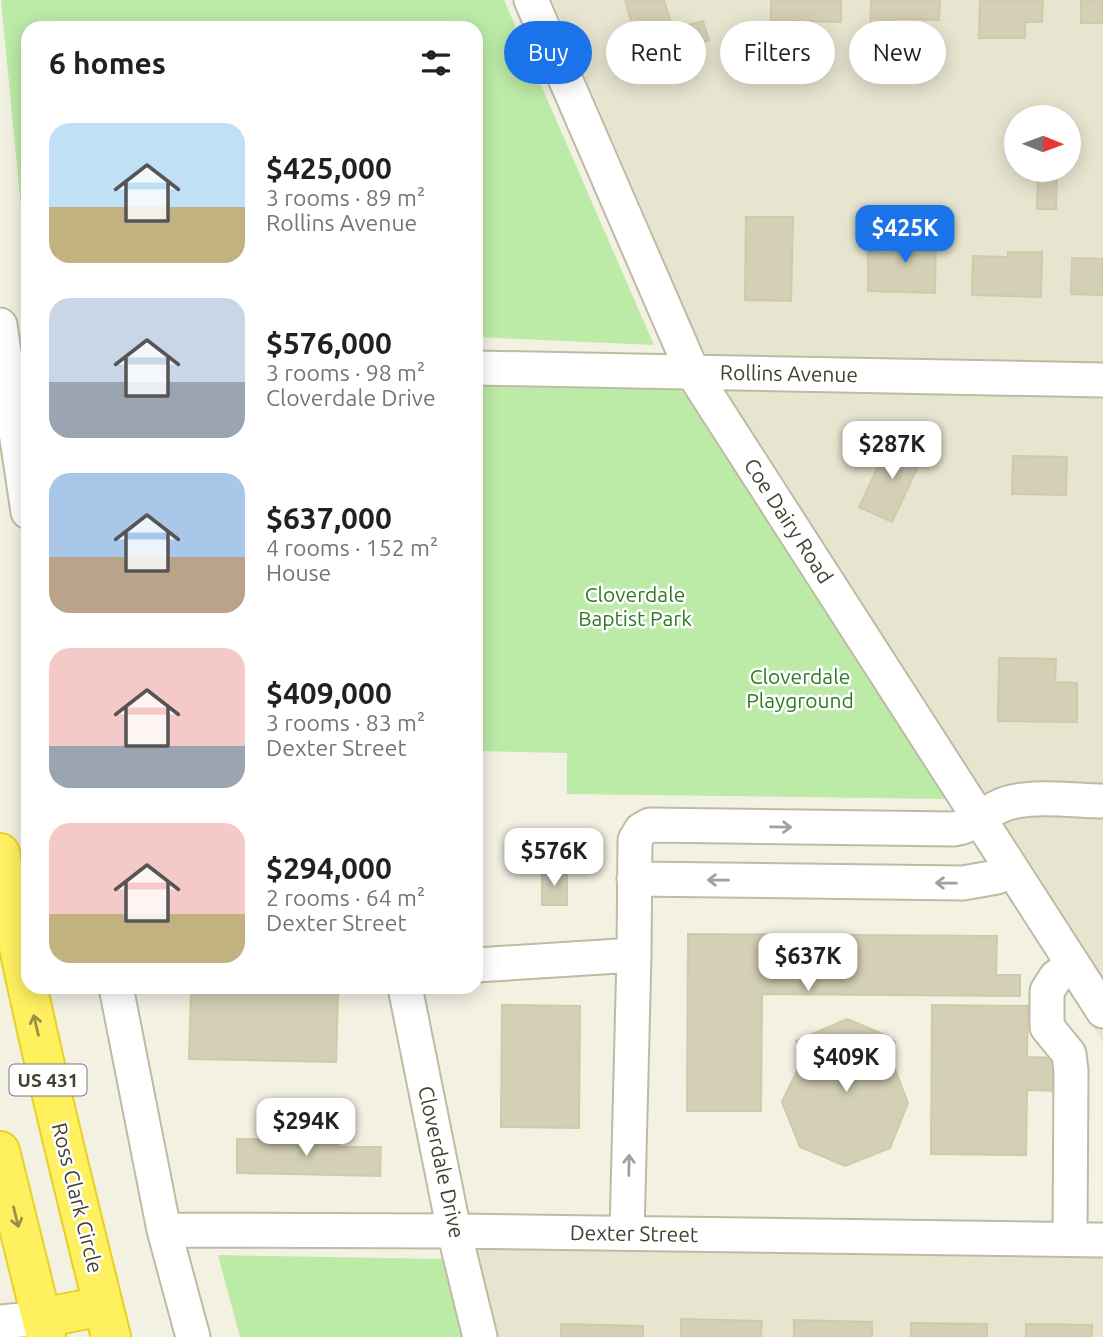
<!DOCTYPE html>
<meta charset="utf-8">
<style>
:root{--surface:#fff;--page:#f2f2f2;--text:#202124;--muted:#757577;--accent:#1a73e8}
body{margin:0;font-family:Ubuntu,sans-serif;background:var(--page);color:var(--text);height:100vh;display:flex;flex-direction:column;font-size:26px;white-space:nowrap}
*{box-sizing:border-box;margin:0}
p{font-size:23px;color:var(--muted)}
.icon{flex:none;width:38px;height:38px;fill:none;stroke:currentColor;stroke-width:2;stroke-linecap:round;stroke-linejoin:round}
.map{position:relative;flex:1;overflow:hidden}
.drawer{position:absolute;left:21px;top:21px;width:462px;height:973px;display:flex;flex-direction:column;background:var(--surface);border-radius:21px;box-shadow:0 4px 18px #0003}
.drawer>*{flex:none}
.top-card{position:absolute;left:504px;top:21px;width:494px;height:63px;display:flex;gap:14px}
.needle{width:46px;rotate:91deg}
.tools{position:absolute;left:1004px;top:105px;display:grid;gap:14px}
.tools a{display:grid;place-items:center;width:77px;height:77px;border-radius:50%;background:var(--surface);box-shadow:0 4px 18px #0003;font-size:35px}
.price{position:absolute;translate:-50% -60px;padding:0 16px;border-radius:14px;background:#fff;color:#222;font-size:23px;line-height:46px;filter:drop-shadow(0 2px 4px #0008)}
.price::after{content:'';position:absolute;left:50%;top:42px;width:21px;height:16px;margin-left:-10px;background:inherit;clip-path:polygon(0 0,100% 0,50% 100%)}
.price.active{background:var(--accent);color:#fff}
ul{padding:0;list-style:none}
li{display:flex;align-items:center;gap:21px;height:175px;padding:0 28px}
li span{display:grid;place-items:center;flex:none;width:196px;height:140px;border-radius:21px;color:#555}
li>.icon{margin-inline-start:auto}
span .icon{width:84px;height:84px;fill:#fffc;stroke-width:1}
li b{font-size:30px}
h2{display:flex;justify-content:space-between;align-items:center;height:84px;padding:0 28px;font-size:30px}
.pill{padding:0 24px;border-radius:32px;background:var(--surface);box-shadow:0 4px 18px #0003;font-size:24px;line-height:63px}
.pill.active{background:var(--accent);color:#fff}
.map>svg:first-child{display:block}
</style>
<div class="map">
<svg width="1103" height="1337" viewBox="0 0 1103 1337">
<rect width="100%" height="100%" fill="#f3f1e2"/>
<!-- residential -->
<path fill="#e7e5cf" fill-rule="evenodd" d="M552,0h551v364l-388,-6 -9,-5 -6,-9zM1017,117h52v53h-52z
M674,388l429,9v645l-414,-647z
M464,1201l5,9 7,4 627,9v114h-605z"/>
<!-- green -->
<path fill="#bceba7" d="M1,0h503l150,345 -178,-8v-309h-448v252z
M476,384l198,4 15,7 258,404 -380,-5v-41l-91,-2z
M218,1255l226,4 19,78h-223z"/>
<!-- building -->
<path fill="#d4d0b6" stroke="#d0caa9" stroke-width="2" d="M625,0h39l9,29 30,-8 6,19 -30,9 6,21 -37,10z
M771,0h70v22l-70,-2z
M871,0h69l-1,20 -44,-1v16h-25z
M980,0h63l-1,22h-17v16h-46z
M1081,0h22v23h-22z
M1038,170h19l-1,39h-19z
M746,217h47l-2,84 -46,-1z
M892,233l44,1 -1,59 -67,-2v-39l24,1z
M1008,252h34l-1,45 -69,-2 1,-39 35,1z
M1072,258l31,1v36l-32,-1z
M891,439l33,15 -32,68 -33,-15z
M1013,456l54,1 -1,38 -54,-1z
M999,658l57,1 -1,23 22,1v39l-79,-1z
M542,871h25v34h-25z
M688,934l309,2 -1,39h24v21l-258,-2 -1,117h-74z
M244,987h38v5l56,1 -2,69 -147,-3 2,-69 53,1z
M502,1005l78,1 -1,122 -78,-1z
M932,1005l96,1 -1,51 31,1 -1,33 -30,-1 -1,65 -95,-1z
M847,1019l41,17 7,6 -6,15 2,2 17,44 -18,45 -45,18 -45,-19 -18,-45 22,-46 -8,-15z
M237,1139l101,1v7h43l-1,29 -143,-3z
M681,1319l81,2 -1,16h-80z
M794,1320l78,2v15h-78z
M911,1323l76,1v13h-76z
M561,1324l82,2v11h-82z
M1026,1324l66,1v12h-66z"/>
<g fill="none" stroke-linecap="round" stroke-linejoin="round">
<defs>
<path id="minor" d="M531,0l162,373 410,638
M0,325l28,187
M476,368l627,12
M634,879l329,4 34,-6 14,-9
M476,965l158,-10
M116,987l48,243 29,107
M405,987l49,244 26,106
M164,1230l290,1 649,9
M627,1233l7,-278 1,-115 6,-10 9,-5 304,4c19,-3 28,-14 44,-22 26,-14 76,-6 105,-6
M1070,1239l1,-168 -2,-17 -22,-27v-36l9,-14 17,-13
M0,1322l41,-4"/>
<path id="highway" d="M0,853c31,163 71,323 111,484
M0,1151l46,186
M41,1318l62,-12"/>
</defs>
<!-- minor casing -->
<use href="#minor" stroke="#bebba4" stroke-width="37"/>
<!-- highway casing -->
<use href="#highway" stroke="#e9d025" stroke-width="42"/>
<!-- minor -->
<use href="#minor" stroke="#fff" stroke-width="33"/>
<!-- highway -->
<use href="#highway" stroke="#fff060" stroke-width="38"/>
</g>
<!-- one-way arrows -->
<defs><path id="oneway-shaft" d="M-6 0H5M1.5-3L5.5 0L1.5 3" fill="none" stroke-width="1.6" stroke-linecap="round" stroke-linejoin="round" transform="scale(1.75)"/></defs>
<g stroke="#a2a098">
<use href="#oneway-shaft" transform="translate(781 827) rotate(1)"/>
<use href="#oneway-shaft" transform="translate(718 880) rotate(-179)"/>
<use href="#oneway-shaft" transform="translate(946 883) rotate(-179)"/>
<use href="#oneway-shaft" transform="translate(629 1165) rotate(-89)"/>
</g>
<g stroke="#989047">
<use href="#oneway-shaft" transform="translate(36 1025) rotate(-103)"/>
<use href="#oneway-shaft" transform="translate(16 1217) rotate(76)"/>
</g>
<g text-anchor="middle" stroke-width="5" stroke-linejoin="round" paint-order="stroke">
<!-- shield labels -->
<rect fill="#fff" stroke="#7c7a70" stroke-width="2" x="9.5" y="1064.5" width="77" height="31" rx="5"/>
<g font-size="19" font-weight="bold" fill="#444132">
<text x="48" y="1087">US 431</text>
</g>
<!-- street labels -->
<g font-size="21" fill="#444132" stroke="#fff">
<text transform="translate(789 374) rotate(1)" y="7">Rollins Avenue</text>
<text transform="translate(788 521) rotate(57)" y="7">Coe Dairy Road</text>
<text transform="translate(441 1162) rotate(78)" y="7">Cloverdale Drive</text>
<text transform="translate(77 1198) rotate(76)" y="7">Ross Clark Circle</text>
<text transform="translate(634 1234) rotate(1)" y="7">Dexter Street</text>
</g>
<!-- park labels -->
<g font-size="21" fill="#2e7a22" stroke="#fff">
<text x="635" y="602">Cloverdale<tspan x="635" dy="24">Baptist Park</tspan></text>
<text x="800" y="684">Cloverdale<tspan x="800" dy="24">Playground</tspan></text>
</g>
</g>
</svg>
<div class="tools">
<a><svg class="needle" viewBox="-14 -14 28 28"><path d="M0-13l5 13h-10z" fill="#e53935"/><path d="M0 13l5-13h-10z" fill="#757577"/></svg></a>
</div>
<b class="price active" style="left:905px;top:265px">$425K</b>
<b class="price" style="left:892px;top:481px">$287K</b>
<b class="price" style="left:554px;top:888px">$576K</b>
<b class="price" style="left:808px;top:993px">$637K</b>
<b class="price" style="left:846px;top:1094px">$409K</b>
<b class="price" style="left:306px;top:1158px">$294K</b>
<div class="top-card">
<a class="pill active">Buy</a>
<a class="pill">Rent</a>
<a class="pill">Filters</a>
<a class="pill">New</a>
</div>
<section class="drawer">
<h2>6 homes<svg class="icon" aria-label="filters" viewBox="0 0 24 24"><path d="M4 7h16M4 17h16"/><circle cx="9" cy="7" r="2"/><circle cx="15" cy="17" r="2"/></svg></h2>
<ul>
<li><span style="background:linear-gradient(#bfe0f5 60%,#c2b280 0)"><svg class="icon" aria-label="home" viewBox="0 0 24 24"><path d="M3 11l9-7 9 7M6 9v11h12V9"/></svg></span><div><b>$425,000</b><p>3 rooms · 89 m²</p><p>Rollins Avenue</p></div></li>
<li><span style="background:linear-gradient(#c9d6e8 60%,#9aa5b1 0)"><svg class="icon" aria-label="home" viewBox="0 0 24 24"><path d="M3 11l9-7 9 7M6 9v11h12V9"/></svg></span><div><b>$576,000</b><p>3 rooms · 98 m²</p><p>Cloverdale Drive</p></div></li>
<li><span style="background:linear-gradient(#a9c7e8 60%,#b9a48a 0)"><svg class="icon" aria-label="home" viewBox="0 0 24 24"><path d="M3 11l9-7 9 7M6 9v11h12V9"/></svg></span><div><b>$637,000</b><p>4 rooms · 152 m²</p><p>House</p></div></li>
<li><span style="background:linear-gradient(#f6c9c9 70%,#9aa5b1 0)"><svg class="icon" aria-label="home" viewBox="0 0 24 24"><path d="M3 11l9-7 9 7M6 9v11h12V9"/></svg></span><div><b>$409,000</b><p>3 rooms · 83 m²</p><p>Dexter Street</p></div></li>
<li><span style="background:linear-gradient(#f6c9c9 65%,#c2b280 0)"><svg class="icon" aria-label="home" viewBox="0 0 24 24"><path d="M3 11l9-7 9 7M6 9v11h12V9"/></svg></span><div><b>$294,000</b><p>2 rooms · 64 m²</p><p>Dexter Street</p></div></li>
</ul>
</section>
</div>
